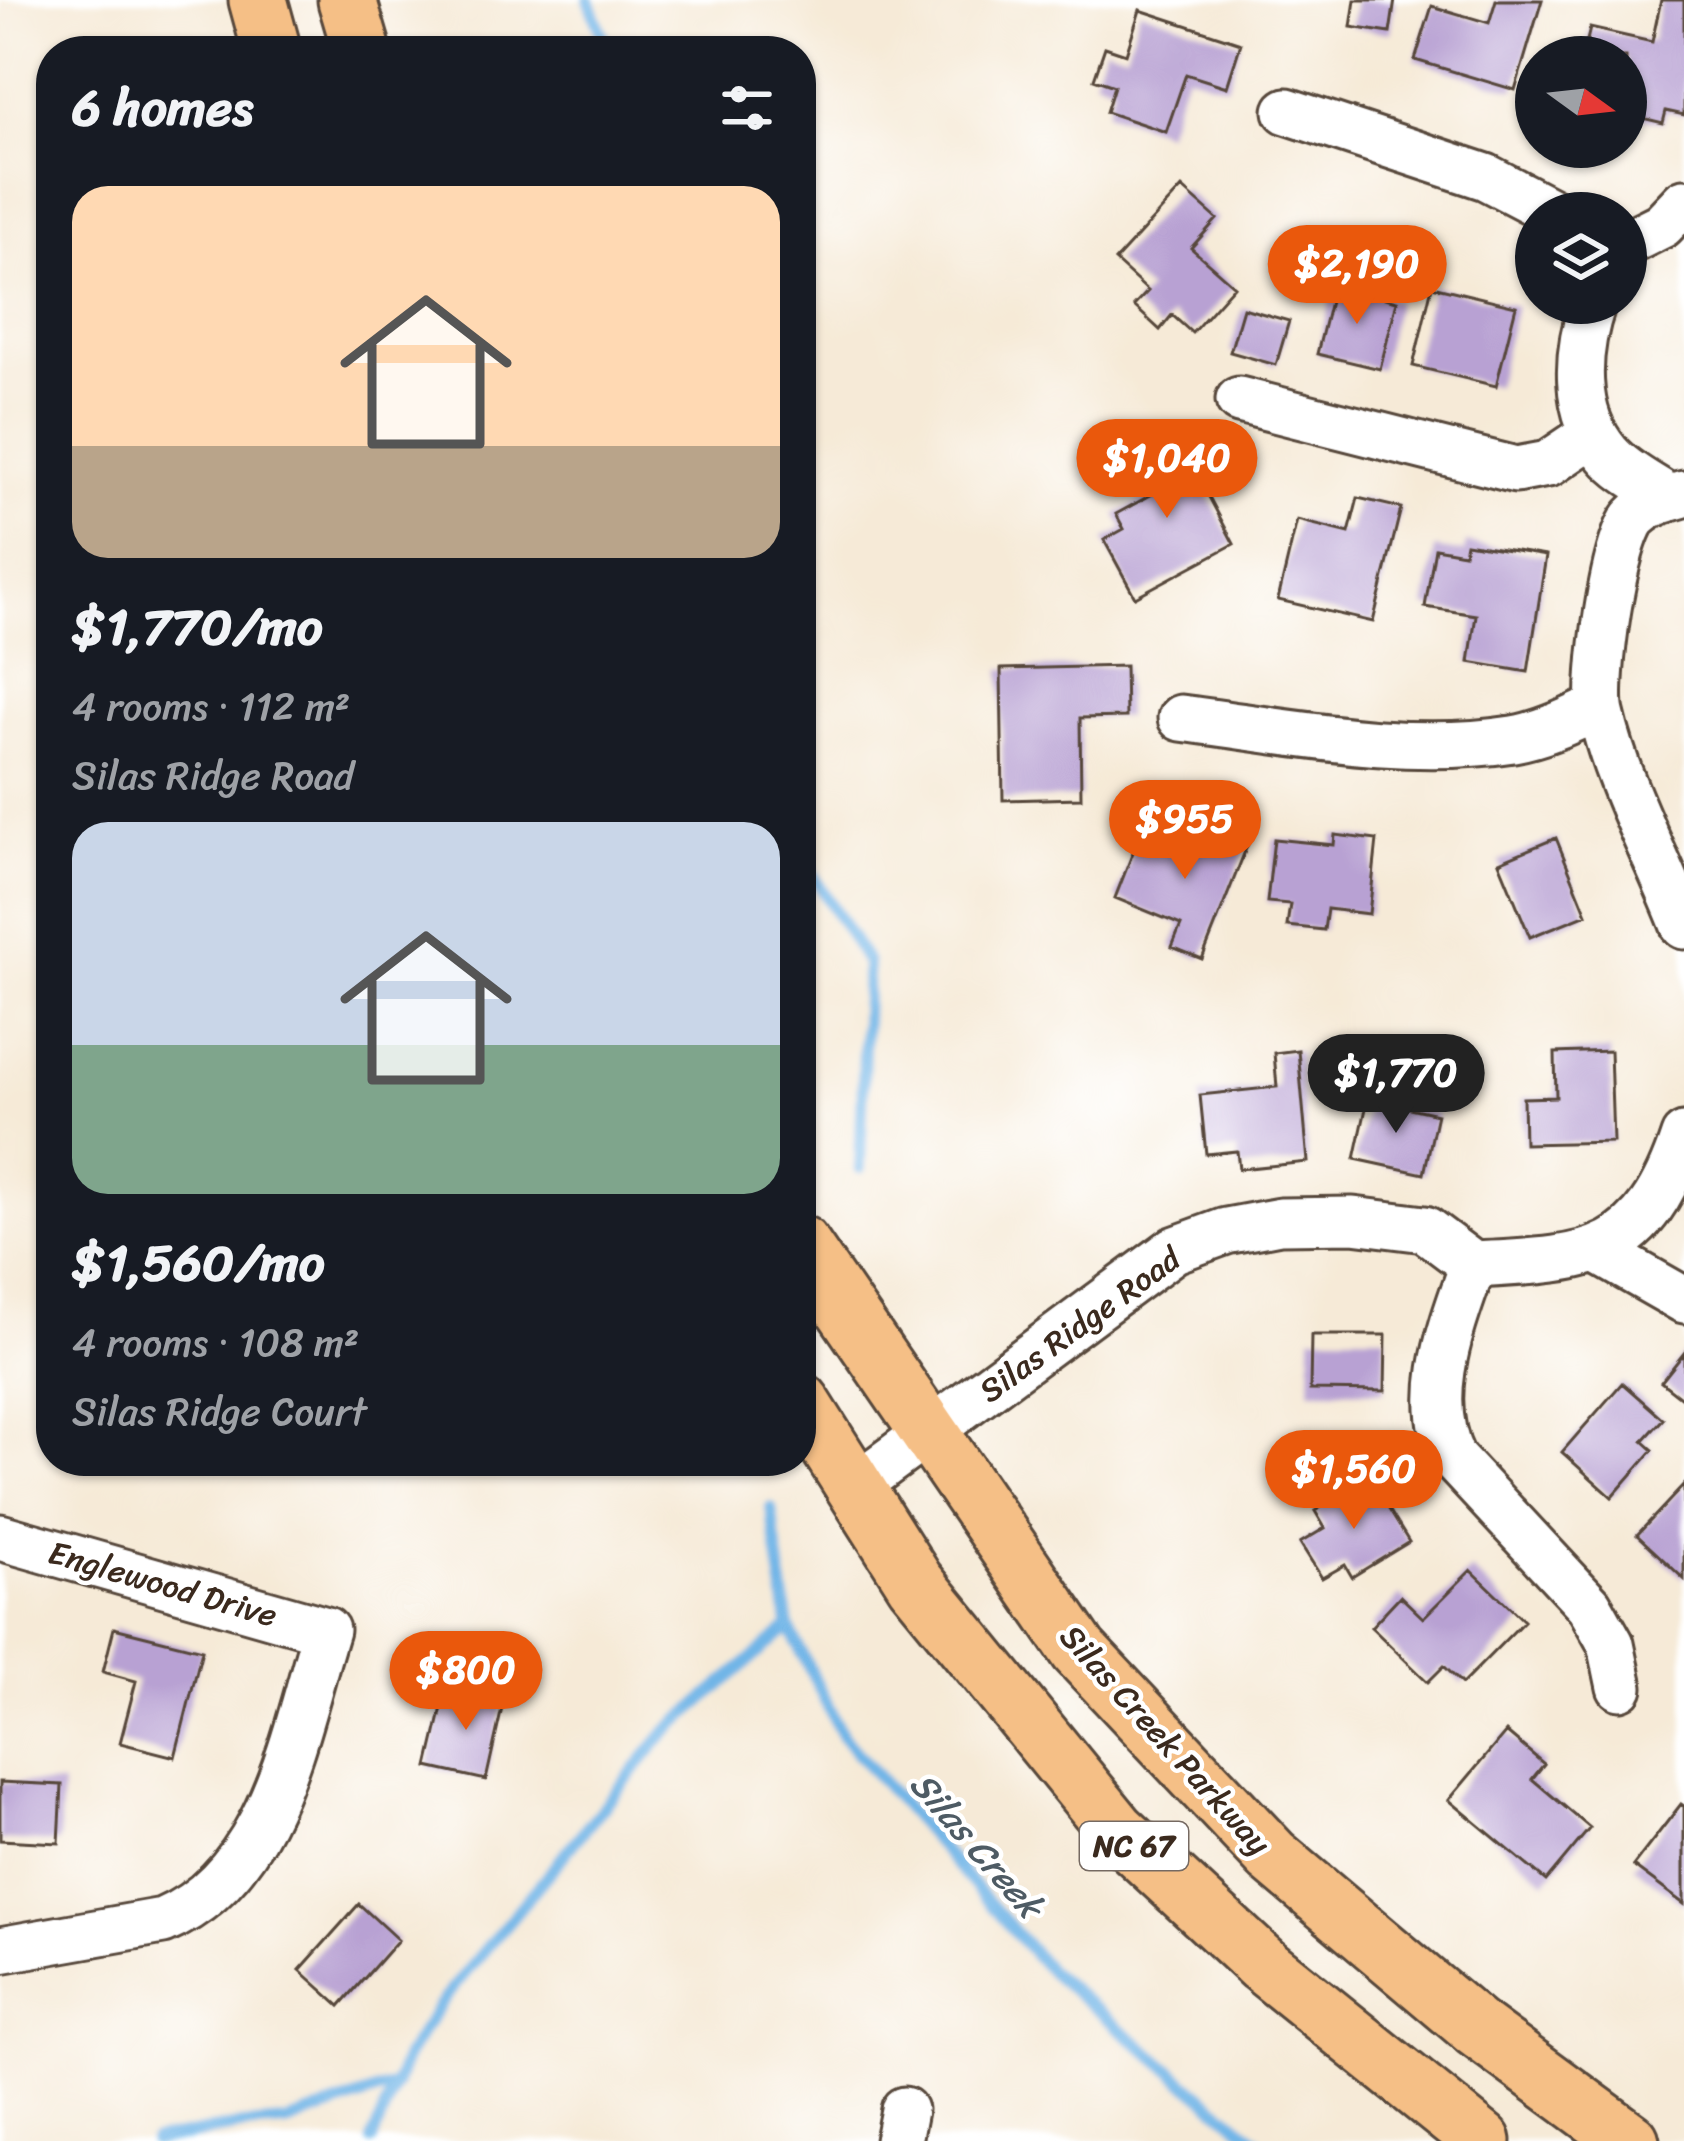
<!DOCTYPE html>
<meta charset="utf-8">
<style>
:root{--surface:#171b24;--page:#242831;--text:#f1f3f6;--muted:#9ea1a6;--accent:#ea580c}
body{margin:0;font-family:Sriracha,sans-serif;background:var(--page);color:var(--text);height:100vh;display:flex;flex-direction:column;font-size:45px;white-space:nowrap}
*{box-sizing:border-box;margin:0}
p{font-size:39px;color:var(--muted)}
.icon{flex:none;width:66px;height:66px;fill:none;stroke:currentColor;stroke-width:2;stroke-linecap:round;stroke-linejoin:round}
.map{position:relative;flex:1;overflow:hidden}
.drawer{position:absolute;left:36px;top:36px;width:780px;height:1440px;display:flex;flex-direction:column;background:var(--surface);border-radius:48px;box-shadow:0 3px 9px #0004}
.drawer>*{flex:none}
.needle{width:78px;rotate:105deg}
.buttons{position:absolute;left:1515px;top:36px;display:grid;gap:24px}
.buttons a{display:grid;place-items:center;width:132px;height:132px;border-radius:50%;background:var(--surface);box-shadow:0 3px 9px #0004;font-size:60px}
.price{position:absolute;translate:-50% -102px;padding:0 27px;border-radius:42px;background:var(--accent);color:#fff;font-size:39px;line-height:78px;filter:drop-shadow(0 3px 6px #0008)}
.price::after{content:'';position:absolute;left:50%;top:72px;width:36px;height:27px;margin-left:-18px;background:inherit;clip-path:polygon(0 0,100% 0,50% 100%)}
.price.current{background:#222;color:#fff}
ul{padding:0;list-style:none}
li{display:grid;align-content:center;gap:24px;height:636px;padding:0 36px}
li span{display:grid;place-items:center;height:372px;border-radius:36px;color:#555}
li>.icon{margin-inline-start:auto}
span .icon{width:216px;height:216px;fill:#fffc;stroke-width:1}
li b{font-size:51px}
h2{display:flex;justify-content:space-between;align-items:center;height:144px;padding:0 36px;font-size:51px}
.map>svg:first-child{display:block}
</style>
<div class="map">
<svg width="1684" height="2141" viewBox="0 0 1684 2141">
<rect width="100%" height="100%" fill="#fff"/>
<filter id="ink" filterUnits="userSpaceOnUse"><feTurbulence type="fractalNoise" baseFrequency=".00833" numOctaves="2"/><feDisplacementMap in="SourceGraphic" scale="24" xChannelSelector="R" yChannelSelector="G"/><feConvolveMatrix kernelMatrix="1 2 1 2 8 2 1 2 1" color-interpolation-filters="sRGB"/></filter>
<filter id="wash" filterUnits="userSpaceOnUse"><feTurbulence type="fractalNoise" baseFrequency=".004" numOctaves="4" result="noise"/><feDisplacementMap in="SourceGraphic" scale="48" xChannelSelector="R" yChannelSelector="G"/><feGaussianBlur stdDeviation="2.7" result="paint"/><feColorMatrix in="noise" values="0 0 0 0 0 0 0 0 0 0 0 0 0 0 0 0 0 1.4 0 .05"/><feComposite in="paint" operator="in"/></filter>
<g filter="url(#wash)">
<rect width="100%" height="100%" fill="#f6ead7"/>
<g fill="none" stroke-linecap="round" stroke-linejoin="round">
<!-- stream -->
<path stroke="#71b5e7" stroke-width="12" d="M589,0l20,51
M801,855l66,108 -7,205
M771,1508l18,119 54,110 205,233 210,171
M154,2141l87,-15 45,-3 110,-38
M372,2141l34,-84 32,-51 227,-273 124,-106"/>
</g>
<g id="blocks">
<!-- building -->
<path fill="#b8a1d3" d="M1355,0h40l-5,33 -39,-6z
M1496,0h46l-27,90 -100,-30 17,-54 57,17z
M1661,0h23v115l-18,-4 -3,12 -37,-9v-57h-43l7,-29 62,14z
M1140,10l101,33 -14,44 -41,-13 -20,58 -60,-20 8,-26 -20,-7 11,-32 21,7z
M1182,188l35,31 -26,29 43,38 -42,47 -20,-18 -12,15 -26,-24 14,-15 -33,-30z
M1334,285l63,16 -17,68 -63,-15z
M1432,286l84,20 -20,80 -83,-20z
M1243,308l46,13 -13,44 -46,-13z
M1173,429l61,115 -99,53 -31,-57 20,-11 -8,-15 44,-24 -23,-41z
M1358,498l43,10 -28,114 -95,-22 19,-80 52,13z
M1466,543l80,13 -18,116 -59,-10 7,-47 -51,-8 10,-59 29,5z
M1125,666l1,51 -46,1 1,80 -78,2 -2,-131z
M1207,818l44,18 -49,123 -30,-12 9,-22 -66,-27 26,-66 53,21z
M1335,835l42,5 -8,74 -42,-5 -3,21 -37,-4 3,-22 -23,-2 7,-63 60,6z
M1556,838l31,76 -57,23 -31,-75z
M1298,1050l10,112 -69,7 -2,-18 -31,3 -6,-59 77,-8 -3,-34z
M1610,1051l3,91 -89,2 -1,-46 33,-1 -1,-44z
M1368,1099l69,15 -13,60 -69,-15z
M1311,1335h75l-1,56 -75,-1z
M1684,1353v47l-23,-18z
M1622,1383l41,36 -20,22 10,9 -41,47 -50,-45z
M1369,1477l40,65 -57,35 -7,-12 -23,13 -22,-35 25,-15 -10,-17z
M1684,1485v94l-47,-44z
M1471,1570l53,51 -62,63 -18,-18 -16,16 -57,-55 29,-31 23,22z
M114,1628l88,22 -27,107 -55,-14 16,-62 -33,-9z
M447,1686l57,13 -18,81 -58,-13z
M1506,1732l38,32 -12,15 58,49 -44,53 -97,-81z
M0,1782l62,3 -3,58 -59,-3z
M1681,1804l3,2v98l-51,-38z
M359,1904l39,36 -58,66 -40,-36z"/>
</g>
</g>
<g filter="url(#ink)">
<use href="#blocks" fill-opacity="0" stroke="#57473a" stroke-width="3"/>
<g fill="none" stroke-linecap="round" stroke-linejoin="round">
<defs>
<path id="minor" d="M1287,111l199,66 69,36
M1626,243l36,-18 22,-23
M1593,303c-17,49 -21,110 15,151 15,18 42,31 61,44
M1239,400l277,70 32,-6 46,-31
M1684,494c-18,5 -36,9 -49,23 -21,21 -41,166 -34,196 17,74 56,143 83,213
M1181,718c109,14 223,38 332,21 30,-5 58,-19 86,-32
M1598,1251l86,49
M1473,1265c-21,61 -51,132 -20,194l136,146 22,39 9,43
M853,1488l321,-238 52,-19 54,-10 73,-1 72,9 48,36c116,-6 170,-5 211,-129
M0,1537l326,93c-32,102 -53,244 -163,291l-163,29
M898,2141l6,-31"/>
<path id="major" d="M258,0l14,51
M347,0l15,51
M801,1245l278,406 193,205 204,172 154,113
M801,1402l114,180 202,248 145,134 220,177"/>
</defs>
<!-- minor casing -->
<use href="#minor" stroke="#57473a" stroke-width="51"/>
<!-- major casing -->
<use href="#major" stroke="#57473a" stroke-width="63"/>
<!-- minor -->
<use href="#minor" stroke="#fff" stroke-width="45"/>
<!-- major -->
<use href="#major" stroke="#f5bf86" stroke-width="57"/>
</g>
</g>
<g text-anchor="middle" stroke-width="9" stroke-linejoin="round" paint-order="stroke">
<!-- shield labels -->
<rect fill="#fff" stroke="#766a62" stroke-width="3" x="1080" y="1822" width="108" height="48" rx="9"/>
<g font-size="30" font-weight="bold" fill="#3b2a1e">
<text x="1134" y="1856">NC 67</text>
</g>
<!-- street labels -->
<g font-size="33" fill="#3b2a1e" stroke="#fff">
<text transform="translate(1079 1324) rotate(-36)" y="12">Silas Ridge Road</text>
<text transform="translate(163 1583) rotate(16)" y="12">Englewood Drive</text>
<text transform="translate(1166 1739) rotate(48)" y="12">Silas Creek Parkway</text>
</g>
<!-- water labels -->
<g font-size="36" font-style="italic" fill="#4e5b64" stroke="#fff">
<text transform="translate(977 1844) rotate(49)" y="13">Silas Creek</text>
</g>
</g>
</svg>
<div class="buttons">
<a><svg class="needle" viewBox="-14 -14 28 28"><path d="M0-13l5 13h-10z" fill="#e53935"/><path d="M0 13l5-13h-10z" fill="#9ea1a6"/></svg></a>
<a><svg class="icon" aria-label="layers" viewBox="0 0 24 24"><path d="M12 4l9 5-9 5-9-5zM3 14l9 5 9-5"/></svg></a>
</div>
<b class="price" style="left:1357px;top:327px">$2,190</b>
<b class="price" style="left:1167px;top:521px">$1,040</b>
<b class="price" style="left:1185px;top:882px">$955</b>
<b class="price current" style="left:1396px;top:1136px">$1,770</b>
<b class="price" style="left:1354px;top:1532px">$1,560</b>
<b class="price" style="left:466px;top:1733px">$800</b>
<section class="drawer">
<h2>6 homes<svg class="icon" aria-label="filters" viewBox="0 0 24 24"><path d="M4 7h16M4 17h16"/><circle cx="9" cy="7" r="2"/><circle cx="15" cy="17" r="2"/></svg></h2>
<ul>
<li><span style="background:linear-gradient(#ffd9b3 70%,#b9a48a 0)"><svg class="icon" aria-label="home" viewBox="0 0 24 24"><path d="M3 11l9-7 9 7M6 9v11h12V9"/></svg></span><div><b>$1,770/mo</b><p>4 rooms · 112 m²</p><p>Silas Ridge Road</p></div></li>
<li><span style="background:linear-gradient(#c9d6e8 60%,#7fa58c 0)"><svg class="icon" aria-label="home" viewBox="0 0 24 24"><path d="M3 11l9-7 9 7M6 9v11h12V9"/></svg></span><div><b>$1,560/mo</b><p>4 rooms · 108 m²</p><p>Silas Ridge Court</p></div></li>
</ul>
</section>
</div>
